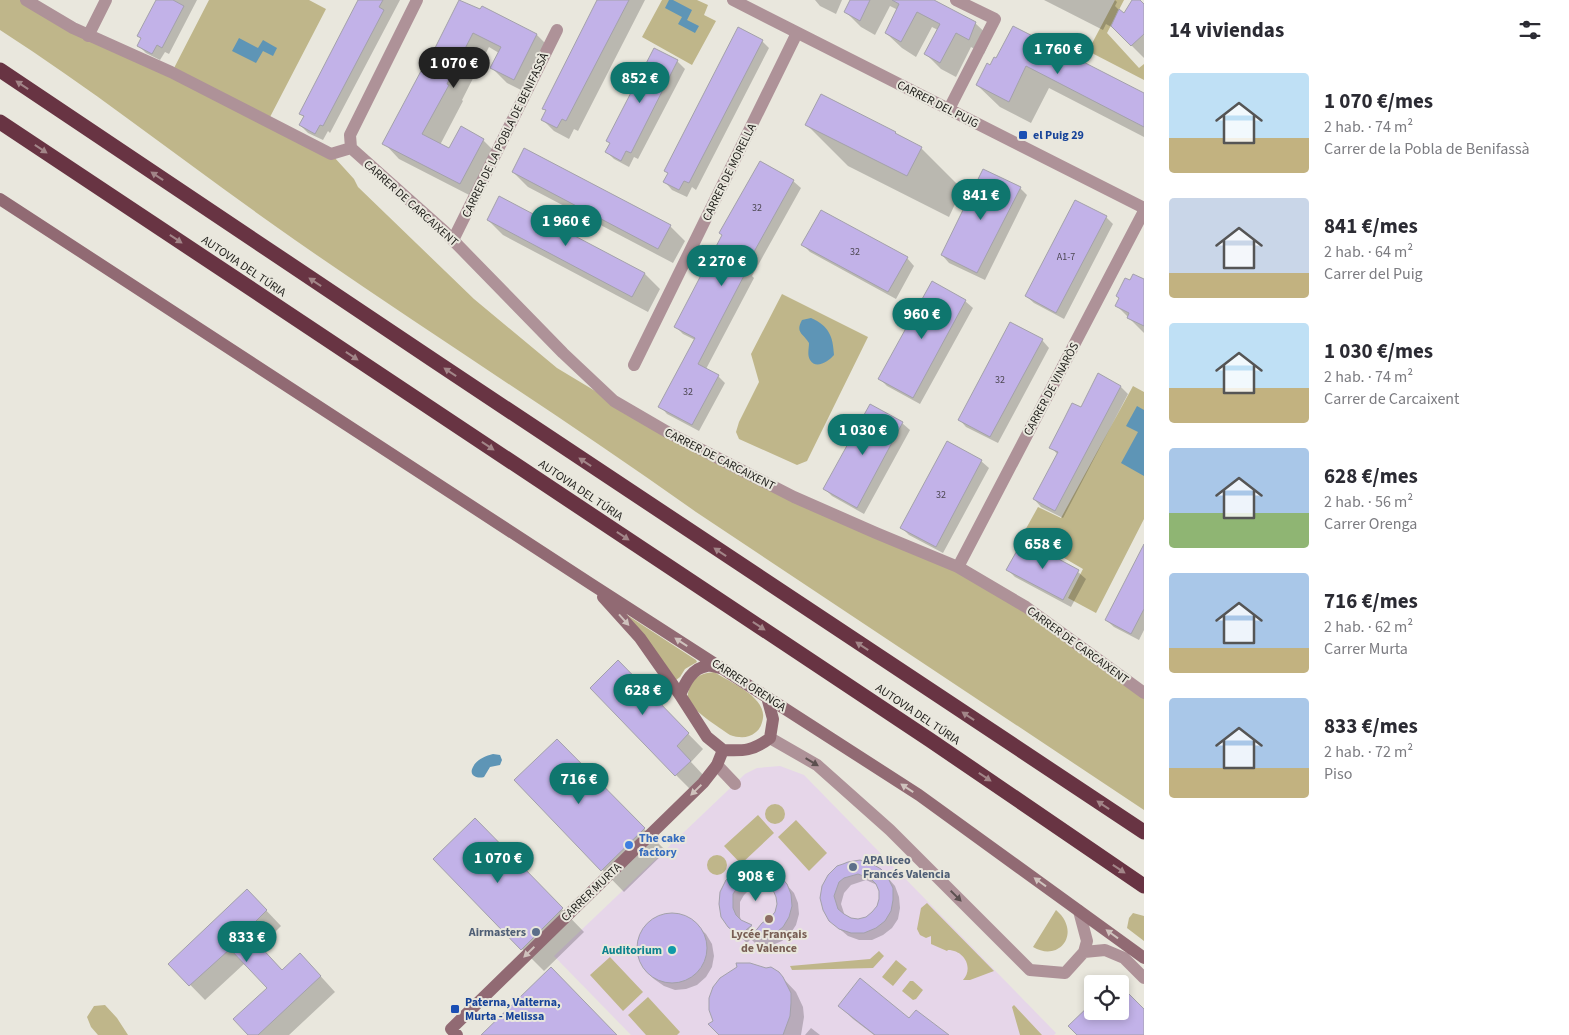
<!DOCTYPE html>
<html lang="es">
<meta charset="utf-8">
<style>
:root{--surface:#fff;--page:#f7f7f7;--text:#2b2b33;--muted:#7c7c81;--accent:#0f766e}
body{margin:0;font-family:"Source Sans 3",sans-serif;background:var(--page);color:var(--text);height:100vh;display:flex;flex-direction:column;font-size:19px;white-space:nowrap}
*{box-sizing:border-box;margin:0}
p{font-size:16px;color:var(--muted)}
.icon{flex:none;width:28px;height:28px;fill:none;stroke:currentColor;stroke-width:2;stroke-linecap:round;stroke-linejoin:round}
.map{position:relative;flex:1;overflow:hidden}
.panel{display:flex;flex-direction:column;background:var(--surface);width:425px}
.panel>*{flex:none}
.tools{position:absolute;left:1084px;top:975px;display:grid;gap:10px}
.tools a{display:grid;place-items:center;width:45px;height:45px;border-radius:5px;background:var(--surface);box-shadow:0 2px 8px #0003;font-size:25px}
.price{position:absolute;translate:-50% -42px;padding:0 11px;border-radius:18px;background:var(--accent);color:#fff;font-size:16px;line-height:32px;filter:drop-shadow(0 1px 2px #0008)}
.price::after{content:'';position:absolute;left:50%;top:30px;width:15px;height:11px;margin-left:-8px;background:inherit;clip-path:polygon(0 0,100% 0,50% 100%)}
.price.on{background:#222;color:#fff}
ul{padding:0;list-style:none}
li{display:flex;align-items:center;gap:15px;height:125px;padding:0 25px}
li span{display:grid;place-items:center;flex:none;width:140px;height:100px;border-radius:5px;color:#555}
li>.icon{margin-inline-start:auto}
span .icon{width:60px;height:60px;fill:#fffc;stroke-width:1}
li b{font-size:21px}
h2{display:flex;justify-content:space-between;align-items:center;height:60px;padding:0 25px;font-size:21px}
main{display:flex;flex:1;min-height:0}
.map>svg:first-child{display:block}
</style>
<main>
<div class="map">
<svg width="1144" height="1035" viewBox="0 0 1144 1035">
<rect width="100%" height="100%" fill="#e9e7dd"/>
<!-- education -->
<path fill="#e6d6e9" d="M780,766l24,9 252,258 -2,2h-423l-77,-79 191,-182 12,-6z"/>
<!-- green -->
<path fill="#bfb68a" d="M0,0h27l297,146 30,33 4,8 116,112 83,69 83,50 136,66 176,78 192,130v118l-448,-298c-132,-94 -269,-180 -401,-272 -99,-69 -194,-145 -295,-210z
M209,0h100l17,9 -56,108 -97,-47z
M662,0h35l11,5 -4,10 12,6 -24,44 -50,-28z
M1115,0h9l-17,33 32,35 5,-4v16l-56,-29z
M782,294l86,43 -61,124 -10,4 -58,-26 -3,-7 3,-10 20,-40 -8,-28z
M1133,386l11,6v127l-48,94 -28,-15 15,-29 -60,-35 15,-27 23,11z
M624,613l72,47 1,2 -12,7 -5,8 -4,3z
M714,672c16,10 52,25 49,46 -1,6 -3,11 -7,14 -8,7 -17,6 -26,3 -11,-8 -38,-24 -42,-36 -1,-5 1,-10 3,-15 5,-9 14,-11 23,-12z
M765 814a10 10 0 1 1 20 0a10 10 0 1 1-20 0Z
M758,815l16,18 -33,31 -17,-18z
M796,820l31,33 -18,18 -31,-34z
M707 865a10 10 0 1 1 20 0a10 10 0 1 1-20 0Z
M927,903l67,68 -24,9h-7c11,-12 1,-30 -15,-30l-1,1 -16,-7v-8l-5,2 -6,-3 -3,-6 4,-21z
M1056,910c26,22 4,53 -23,37z
M1133,913l11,3v25l-17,-13 2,-10z
M879,951l5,5 -11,12 -81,2 -2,-4 80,-7z
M610,957l33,35 -20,19 -33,-36z
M896,960l11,9 -14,17 -11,-9z
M910,981h3l10,9 -7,9 -3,1 -11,-9z
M648,997l32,35 -3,3h-31l-18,-20z
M105,1005l12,13 11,17h-30l-7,-8 -4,-10 7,-11z
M1014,1005l28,30h-22l-8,-28z"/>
<!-- water -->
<path fill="#5e95b6" d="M669,0h4l19,10 -5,10 12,6 -4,7 -17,-9 4,-7 -17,-9z
M239,38l19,10 5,-8 14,8 -4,8 -10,-5 -7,12 -24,-12z
M811,318c18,8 22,18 23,37 -5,6 -18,15 -24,5 -3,-5 -1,-12 -1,-17 -6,-10 -14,-10 -7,-23z
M1137,406l7,4v66l-23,-13 17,-31 -12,-6z
M493,754l7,1 2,5 -2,5 -10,2 -6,10c-6,2 -16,-1 -11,-10 3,-7 12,-11 20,-13z"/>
<!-- shadow -->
<path fill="#0003" fill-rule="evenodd" d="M157,0h40l-28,54 -4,-2 -5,8 -14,-7 -7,-7 3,-7 -3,-3z
M360,0h40l-70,133 -2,-2 -5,9 -15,-7 -8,-8 4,-8 -4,-3z
M599,0h46l-67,131 -4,-2 -5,10 -15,-8 -11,-11 4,-9 -3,-3z
M815,0h27l-6,14 -16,-8z
M852,0h79l44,23 16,15 -7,16 -13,-7 -15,30 -15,-8 -15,-15 12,-24 -6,-3 -16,30 -14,-9 -16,-15 12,-23 -8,-4 -15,29 -14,-8 -15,-15z
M1044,0h71l2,2 -2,4 9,9 10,-15h4l6,6v52l-29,-29 -9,-5 -3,6z
M483,8l54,27 15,15 -23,44 -22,-11 -15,-15 7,-15 -10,-6 -27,53 1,1 -23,44 10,5 33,-10 15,15 -23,43 -76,-39 -15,-16 40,-70z
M1013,27l131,67v43l-95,-49 -18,35 -31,-16 -23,-22 19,-25z
M762,41l7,7 -73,142 -4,-3 -5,10 -15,-7 -7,-8z
M677,61l8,8 -47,90 -4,-2 -5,10 -15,-8 -7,-7z
M822,95l73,38 5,4 21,11 41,41 -13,28 -101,-51 -41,-41z
M513,172l157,54 15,15 -12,22 -145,-76z
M793,181l8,7 -49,88 2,2 -48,91 12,7 7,7 -26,48 -32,-17 -7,-8 35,-66 -12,-6 -7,-7z
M1020,188l7,7 -42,85 -36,-17 -7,-8z
M500,198l145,76 15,15 -12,23 -145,-77 -15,-15z
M1106,217l7,7 -49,95 -30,-16 -8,-7z
M803,245l104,13 7,8 -18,33 -86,-47z
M1144,281v52l-27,-27 13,-24z
M965,301l8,7 -53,96 -33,-18 -7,-7z
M1042,340l7,8 -51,95 -32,-16 -7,-8z
M1121,387l7,7 -65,124 -22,-11 -7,-8 24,-44 -7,-8 30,-38z
M902,423l8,7 -46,84 -32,-18 -7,-7z
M981,461l8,7 -46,85 -34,-18 -7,-7z
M1023,542l55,30 8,7 -15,28 -56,-30 -7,-7z
M1144,545v85l-5,10 -25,-13 -8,-7z
M618,662l85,87 -12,13 14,15 -14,13 -15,-15z
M557,741l109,110 -42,41 -109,-112z
M497,842l87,90 -40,39 -22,-22z
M838,867l50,11 7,8 4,11 1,11 -2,11 -6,9 -9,7 -11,5h-13l-11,-4 -18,-15zM866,880l11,5 3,6v8l-2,8 -12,11 -8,2 -13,-4 -4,-12 3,-11 7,-8z
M737,873l49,11 8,9 4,10 1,11 -3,11 -6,9 -8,7 -12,5h-12l-7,-7 -4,4 -18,-16 -7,-11zM763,886l8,2 4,3 3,14 -2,7 -5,7 -14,13 -6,-6 -9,-4 -2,-5v-15l4,-7 5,-5z
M262,906l19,20 -21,21 23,24 32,-1 20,22 -46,43h-39l18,-47 -23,-25 -40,37 -35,-36z
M669,914l11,1 10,4 16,15 6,10 2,12 -2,11 -6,10 -9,8 -11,4 -11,1 -11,-4 -10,-7 -8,-8 -6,-9 -2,-10v-11l4,-10 7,-8 9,-6z
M778,973l18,19 7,15 1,10 -3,18h-80z
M840,1006l69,13 38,16h-73l-21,-16z
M811,1028l9,7h-15z"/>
<!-- building -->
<path fill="#c2b2e8" stroke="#a3a1aa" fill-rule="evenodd" d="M156,0h17l11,6 -22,42 -5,-3 -5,9 -15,-8 4,-8 -4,-2z
M358,0h25l-4,7 5,3 -61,116 -3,-1 -5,9 -16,-9 5,-9 -5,-2z
M459,0l21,9 2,-3 55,28 -23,46 -24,-12 11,-21 -28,-14 -26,51 2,1 -27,49 27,14 12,-22 23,13 -24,45 -78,-40 39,-73 2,1z
M597,0h32l-63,121 -4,-2 -5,9 -16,-8 5,-10 -4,-1z
M850,0h20l-10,21 -16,-9z
M892,0h42l42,22 -7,18 -13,-7 -16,30 -16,-9 16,-30 -23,-12 -16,30 -16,-9 14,-29z
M1132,0h8l4,4v30l-13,12 -20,-20 8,-17 5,4z
M1013,26l131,67v34l-118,-61 -17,36 -33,-17 11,-22 3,2 4,-8 2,1z
M738,27l25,13 -74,143 -5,-2 -5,9 -16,-8 5,-9 -4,-2z
M654,48l24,12 -47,93 -5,-2 -5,10 -16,-9 5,-9 -4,-2z
M821,94l75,38 -1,1 27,14 -15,29 -102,-51z
M524,148l147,77 -13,24 -146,-77z
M760,161l34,19 -49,88 2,2 -49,94 21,11 -27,50 -34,-18 37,-69 -21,-11 48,-92 -3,-2z
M983,169l38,18 -44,86 -36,-18z
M499,196l146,77 -13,24 -145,-77z
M1075,200l32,16 -51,97 -31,-17z
M821,210l87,47 -20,35 -87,-47z
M1133,274l11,5v47l-17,-8 2,-5 -14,-7 4,-8 -3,-2 9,-18 5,2z
M932,281l34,19 -53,98 -35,-19z
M1010,322l33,17 -53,98 -32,-17z
M1098,373l23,13 -66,125 -22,-12 25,-47 -9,-4 15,-29 8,-16 9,4z
M870,404l33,18 -46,86 -34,-19z
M947,441l35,19 -46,87 -36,-19z
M1023,540l56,30 -16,30 -57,-30z
M1144,544v65l-13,25 -26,-14z
M618,660l71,73 -12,13 14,15 -16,15 -85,-88z
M557,739l88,89 -44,43 -87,-91z
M475,818l88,90 -42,42 -88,-91z
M860,860l14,5 7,4 7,9 5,10v12l-2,11 -6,10 -9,7 -12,5h-13l-12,-4 -10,-8 -6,-11 -3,-12 2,-12 6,-11 9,-9 6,-2 5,-2zM858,874l13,5 5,5 3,7v8l-2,7 -5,6 -6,5 -8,2 -7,-1 -7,-4 -6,-5 -4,-13 5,-14 5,-4z
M758,867l11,2 10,6 8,9 4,10 1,12 -3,11 -6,10 -9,7 -12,5h-13l13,-16 8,-5 5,-6 2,-8 -1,-7 -3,-7 -11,-9 -7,-2 -13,4 -5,5 -4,6v14l3,7 5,5 11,5 -13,11 -11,-9 -7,-10 -2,-13 1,-12 6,-12 10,-8 10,-4z
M247,889l20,21 -21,21 36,39 18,-17 21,23 -63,59h-10l-15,-16 34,-31 -37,-39 -41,37 -21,-22z
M637 948a35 35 0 1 1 70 0a35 35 0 1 1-70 0Z
M736,963h14l16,5 5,-1 8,5 4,5 8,16v10l-1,13 -7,19h-64l-11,-11 5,-3 -4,-11v-12l4,-11 7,-9 17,-11z
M551,967l66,68h-136z
M860,978l49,40 7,-8 33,25h-74l-37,-29z
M1120,985l24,24v26h-67l-9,-9 24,-23v8h28z"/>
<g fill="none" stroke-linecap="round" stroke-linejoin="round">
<!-- street -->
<path stroke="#ae9298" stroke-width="12" d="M26,0l47,28 98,44 160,82 20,-6
M417,0l-67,135 1,13 93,83 119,122 51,48 55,32 125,64 82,36 82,34 68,40 118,86
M733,0l411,208
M88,36l18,-36
M949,109l46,-90 -39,-19
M453,240l104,-210
M634,365l163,-332
M958,567l186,-356
M770,738l47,27 73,65 140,140 35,3 19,-21 3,-11 -8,-30
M717,765l18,19
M1084,952l21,-2 19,8 20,20"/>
<!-- secondary -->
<path stroke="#916a73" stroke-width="12" d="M0,199l591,385 328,211 225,163
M603,597l37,41 40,57 27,42 16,13
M680,695c5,-12 12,-27 27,-29 4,-1 9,1 13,2
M723,750c21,1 30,1 47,-12l3,-19 -6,-22
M457,1035l-6,-6 252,-246 14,-18 6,-15"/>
<!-- highway -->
<path stroke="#683443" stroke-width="15" d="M0,70c380,256 762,509 1144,762
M0,122l930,618 214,146"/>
</g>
<!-- one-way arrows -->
<defs><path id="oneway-solid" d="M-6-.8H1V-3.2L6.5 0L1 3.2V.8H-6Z" transform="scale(1.25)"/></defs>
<g fill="#a28588">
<use href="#oneway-solid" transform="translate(22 85) rotate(-146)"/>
<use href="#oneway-solid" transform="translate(41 149) rotate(34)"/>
<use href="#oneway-solid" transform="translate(157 176) rotate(-146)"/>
<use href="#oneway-solid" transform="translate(176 239) rotate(34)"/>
<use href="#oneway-solid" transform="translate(315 282) rotate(-146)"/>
<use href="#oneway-solid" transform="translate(352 356) rotate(34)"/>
<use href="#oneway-solid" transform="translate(450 372) rotate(-146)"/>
<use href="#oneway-solid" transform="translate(488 446) rotate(34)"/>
<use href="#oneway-solid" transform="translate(585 462) rotate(-146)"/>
<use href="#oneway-solid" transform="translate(623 536) rotate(34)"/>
<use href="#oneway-solid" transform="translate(720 552) rotate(-146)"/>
<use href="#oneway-solid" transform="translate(759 626) rotate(34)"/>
<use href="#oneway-solid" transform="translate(862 646) rotate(-147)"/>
<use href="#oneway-solid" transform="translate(968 716) rotate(-146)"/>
<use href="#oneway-solid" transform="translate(985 777) rotate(34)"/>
<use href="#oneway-solid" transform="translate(1103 805) rotate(-146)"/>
<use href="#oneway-solid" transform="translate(1119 869) rotate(34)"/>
</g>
<g fill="#cfc2bd">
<use href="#oneway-solid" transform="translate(624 620) rotate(48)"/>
<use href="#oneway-solid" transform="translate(681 642) rotate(-147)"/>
<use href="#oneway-solid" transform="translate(907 788) rotate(-147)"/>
<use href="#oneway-solid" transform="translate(696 790) rotate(136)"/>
<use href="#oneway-solid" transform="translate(1040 882) rotate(-144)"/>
<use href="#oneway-solid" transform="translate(1112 934) rotate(-144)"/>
<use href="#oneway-solid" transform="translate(529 952) rotate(136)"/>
</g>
<g fill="#5b4f4f">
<use href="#oneway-solid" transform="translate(812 762) rotate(31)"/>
<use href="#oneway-solid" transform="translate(956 896) rotate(45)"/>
</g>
<!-- markers -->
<g fill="#1a4fb4" stroke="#e9e7dd" stroke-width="2">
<rect x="1018" y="130" width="10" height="10" rx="2.5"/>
<rect x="450" y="1004" width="10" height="10" rx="2.5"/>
</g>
<circle fill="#3f7fe0" stroke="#e9e7dd" stroke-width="2" cx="629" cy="845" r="5"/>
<g fill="#5c6f8a" stroke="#e9e7dd" stroke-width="2">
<circle cx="853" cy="867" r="5"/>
<circle cx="536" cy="932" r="5"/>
</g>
<circle fill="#8d6e63" stroke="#e9e7dd" stroke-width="2" cx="769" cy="919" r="5"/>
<circle fill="#0f9aa8" stroke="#e9e7dd" stroke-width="2" cx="672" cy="950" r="5"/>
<g text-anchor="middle" stroke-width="4" stroke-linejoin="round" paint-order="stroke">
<!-- number labels -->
<g font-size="10" fill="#4c4751">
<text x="757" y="211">32</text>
<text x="855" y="255">32</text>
<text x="1066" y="260">A1-7</text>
<text x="1000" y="383">32</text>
<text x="688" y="395">32</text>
<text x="941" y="498">32</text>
</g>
<!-- street labels -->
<g font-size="12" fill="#24231f" stroke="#e9e7dd">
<text transform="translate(938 104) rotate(27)" y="4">CARRER DEL PUIG</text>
<text transform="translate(505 135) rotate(-64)" y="4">CARRER DE LA POBLA DE BENIFASSÀ</text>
<text transform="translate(729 172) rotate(-64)" y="4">CARRER DE MORELLA</text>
<text transform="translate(411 203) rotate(42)" y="4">CARRER DE CARCAIXENT</text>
<text transform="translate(244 266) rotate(34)" y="4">AUTOVIA DEL TÚRIA</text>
<text transform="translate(1051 389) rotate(-62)" y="4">CARRER DE VINARÒS</text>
<text transform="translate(720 459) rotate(27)" y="4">CARRER DE CARCAIXENT</text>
<text transform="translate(581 490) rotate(34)" y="4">AUTOVIA DEL TÚRIA</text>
<text transform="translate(1078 645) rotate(36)" y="4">CARRER DE CARCAIXENT</text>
<text transform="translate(749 685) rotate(33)" y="4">CARRER ORENGA</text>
<text transform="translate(918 714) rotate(34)" y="4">AUTOVIA DEL TÚRIA</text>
<text transform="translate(591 892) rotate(-44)" y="4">CARRER MURTA</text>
</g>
<!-- transit labels -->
<g font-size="12" font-weight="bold" fill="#164399" stroke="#e9e7dd" text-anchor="start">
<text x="1033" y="139">el Puig 29</text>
<text x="465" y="1006">Paterna, Valterna,<tspan x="465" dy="14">Murta - Melissa</tspan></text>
</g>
<!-- shop labels -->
<g font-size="12" font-weight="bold" fill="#366cbe" stroke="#e9e7dd" text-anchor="start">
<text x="639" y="842">The cake<tspan x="639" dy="14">factory</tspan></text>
</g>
<!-- service labels -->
<g font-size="12" font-weight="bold" fill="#4e5e75" stroke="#e9e7dd" text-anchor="start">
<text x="863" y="864">APA liceo<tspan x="863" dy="14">Francés Valencia</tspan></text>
<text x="526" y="936" text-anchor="end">Airmasters</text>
</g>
<!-- education labels -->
<g font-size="12" font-weight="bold" fill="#785e54" stroke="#e9e7dd">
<text x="769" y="938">Lycée Français<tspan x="769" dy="14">de Valence</tspan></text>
</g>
<!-- culture labels -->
<g font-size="12" font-weight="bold" fill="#0d838f" stroke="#e9e7dd" text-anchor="end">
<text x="662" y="954">Auditorium</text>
</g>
</g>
</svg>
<div class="tools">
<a><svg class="icon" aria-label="locate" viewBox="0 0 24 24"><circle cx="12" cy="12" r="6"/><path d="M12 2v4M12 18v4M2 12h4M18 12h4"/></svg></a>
</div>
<b class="price" style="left:1058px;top:75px">1 760 €</b>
<b class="price on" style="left:454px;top:89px">1 070 €</b>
<b class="price" style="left:640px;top:104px">852 €</b>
<b class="price" style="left:981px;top:221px">841 €</b>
<b class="price" style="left:566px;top:247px">1 960 €</b>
<b class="price" style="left:722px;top:287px">2 270 €</b>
<b class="price" style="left:922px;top:340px">960 €</b>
<b class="price" style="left:863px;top:456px">1 030 €</b>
<b class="price" style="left:1043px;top:570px">658 €</b>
<b class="price" style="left:643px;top:716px">628 €</b>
<b class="price" style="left:579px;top:805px">716 €</b>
<b class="price" style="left:498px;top:884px">1 070 €</b>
<b class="price" style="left:756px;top:902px">908 €</b>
<b class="price" style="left:247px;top:963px">833 €</b>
</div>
<section class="panel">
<h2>14 viviendas<svg class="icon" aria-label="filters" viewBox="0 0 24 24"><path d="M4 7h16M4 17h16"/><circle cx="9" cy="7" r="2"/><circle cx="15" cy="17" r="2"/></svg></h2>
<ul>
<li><span style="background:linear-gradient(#bfe0f5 65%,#c2b280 0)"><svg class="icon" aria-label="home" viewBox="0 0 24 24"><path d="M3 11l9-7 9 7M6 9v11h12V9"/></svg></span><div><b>1 070 €/mes</b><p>2 hab. · 74 m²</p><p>Carrer de la Pobla de Benifassà</p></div></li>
<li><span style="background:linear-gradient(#c9d6e8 75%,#c2b280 0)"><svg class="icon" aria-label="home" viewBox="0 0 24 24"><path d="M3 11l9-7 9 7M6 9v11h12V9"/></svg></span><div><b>841 €/mes</b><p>2 hab. · 64 m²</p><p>Carrer del Puig</p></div></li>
<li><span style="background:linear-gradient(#bfe0f5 65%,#c2b280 0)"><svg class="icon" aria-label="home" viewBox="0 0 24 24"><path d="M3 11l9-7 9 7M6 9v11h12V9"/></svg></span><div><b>1 030 €/mes</b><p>2 hab. · 74 m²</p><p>Carrer de Carcaixent</p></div></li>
<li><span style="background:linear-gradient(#a9c7e8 65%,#8fb573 0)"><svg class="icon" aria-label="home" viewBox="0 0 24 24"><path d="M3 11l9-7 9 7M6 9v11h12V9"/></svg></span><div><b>628 €/mes</b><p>2 hab. · 56 m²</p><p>Carrer Orenga</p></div></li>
<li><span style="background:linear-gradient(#a9c7e8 75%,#c2b280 0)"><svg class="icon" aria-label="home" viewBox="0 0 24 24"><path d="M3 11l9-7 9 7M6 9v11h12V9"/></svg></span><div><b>716 €/mes</b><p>2 hab. · 62 m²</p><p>Carrer Murta</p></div></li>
<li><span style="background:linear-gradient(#a9c7e8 70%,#c2b280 0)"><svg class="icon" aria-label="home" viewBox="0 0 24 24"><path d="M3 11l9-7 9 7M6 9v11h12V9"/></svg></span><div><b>833 €/mes</b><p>2 hab. · 72 m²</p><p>Piso</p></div></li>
</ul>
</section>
</main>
